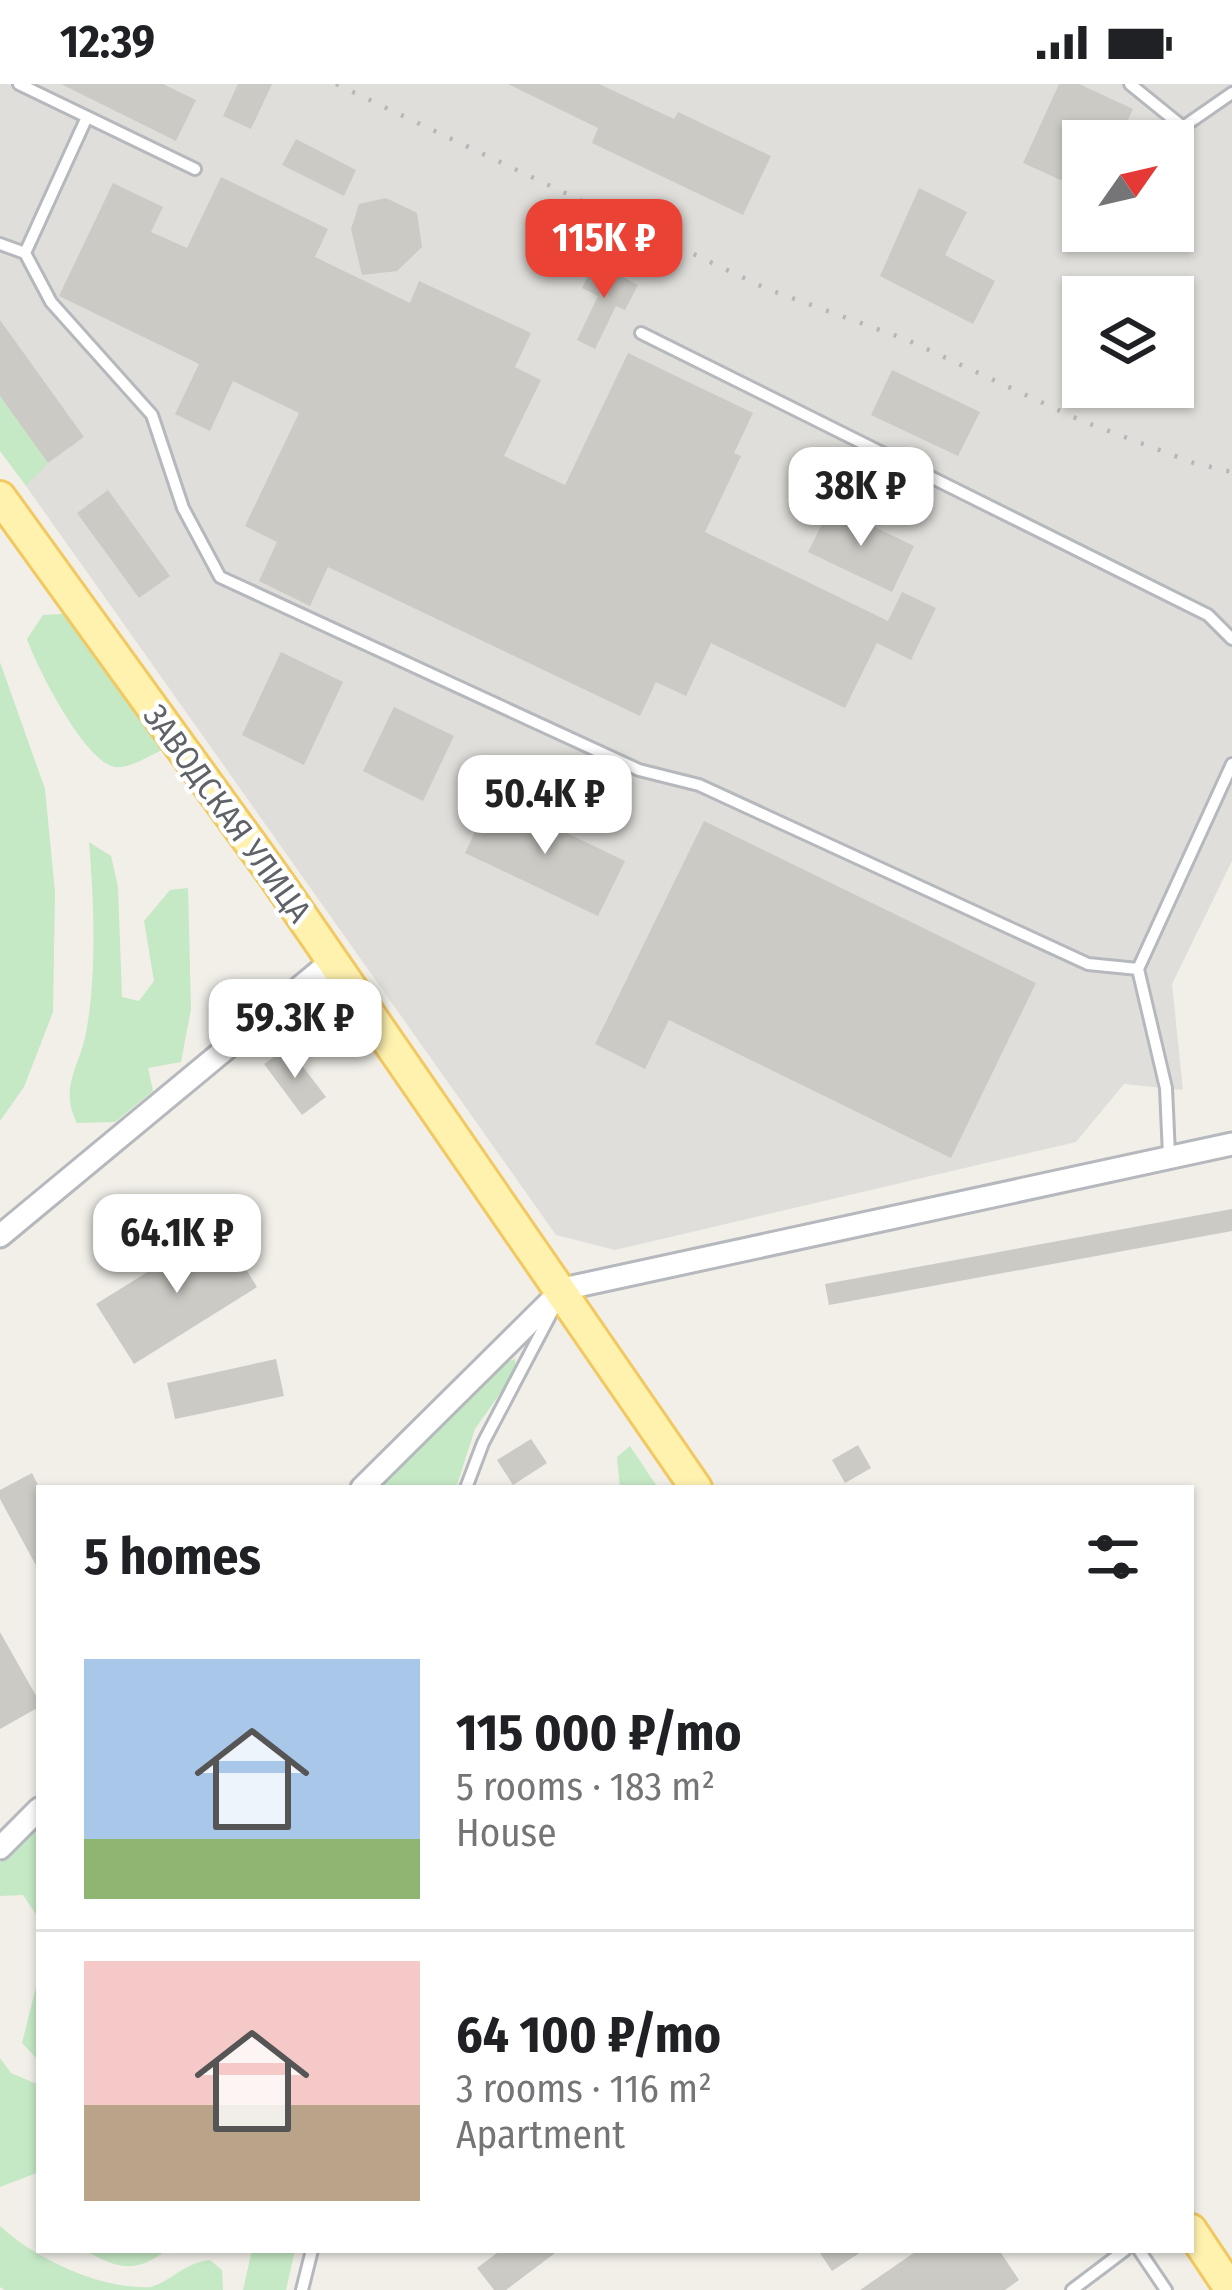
<!DOCTYPE html>
<meta charset="utf-8">
<style>
:root{--surface:#fff;--page:#f6f6f6;--text:#202124;--muted:#757577;--line:#e0e0e0;--accent:#ea4335}
body{margin:0;font-family:"Fira Sans Condensed",sans-serif;background:var(--page);color:var(--text);height:100vh;display:flex;flex-direction:column;font-size:45px;white-space:nowrap}
*{box-sizing:border-box;margin:0}
p{font-size:39px;color:var(--muted)}
.icon{flex:none;width:66px;height:66px;fill:none;stroke:currentColor;stroke-width:2;stroke-linecap:round;stroke-linejoin:round}
.map{position:relative;flex:1;overflow:hidden}
.details{position:absolute;left:36px;top:1401px;width:1158px;height:768px;display:flex;flex-direction:column;background:var(--surface);border-radius:0px;box-shadow:0 3px 9px #0004}
.details>*{flex:none}
.needle{width:78px;rotate:56deg}
.tools{position:absolute;left:1062px;top:36px;display:grid;gap:24px}
.tools a{display:grid;place-items:center;width:132px;height:132px;border-radius:0px;background:var(--surface);box-shadow:0 3px 9px #0004;font-size:60px}
.price{position:absolute;translate:-50% -102px;padding:0 27px;border-radius:24px;background:#fff;color:#222;font-size:39px;line-height:78px;filter:drop-shadow(0 3px 6px #0008)}
.price::after{content:'';position:absolute;left:50%;top:72px;width:36px;height:27px;margin-left:-18px;background:inherit;clip-path:polygon(0 0,100% 0,50% 100%)}
.price.on{background:var(--accent);color:#fff}
ul{padding:0;list-style:none}
li{display:flex;align-items:center;gap:36px;height:300px;padding:0 48px}
li+li{border-top:3px solid var(--line)}
li span{display:grid;place-items:center;flex:none;width:336px;height:240px;border-radius:0px;color:#555}
li>.icon{margin-inline-start:auto}
span .icon{width:144px;height:144px;fill:#fffc;stroke-width:1}
li b{font-size:51px}
h2{display:flex;justify-content:space-between;align-items:center;height:144px;padding:0 48px;font-size:51px}
.status{display:flex;justify-content:space-between;align-items:center;height:84px;padding:0 60px;background:var(--surface);direction:ltr}
.status svg{height:33px;fill:currentColor}
.map>svg:first-child{display:block}
</style>
<div class="status"><b>12:39</b><svg viewBox="0 0 49 12"><path d="M0 12V9h3v3zM5 12V6h3v6zM10 12V3h3v9zM15 12V0h3v12zM26 1h20v11H26zM47 4h2v5h-2z"/></svg></div>
<div class="map">
<svg width="1232" height="2206" viewBox="0 0 1232 2206">
<rect width="100%" height="100%" fill="#f1efe8"/>
<!-- industrial -->
<path fill="#e0deda" fill-rule="evenodd" d="M0,0h1232v777l-60,123 11,106 -59,-6 -48,58 -461,108 -59,-15 -530,-749 21,-24 -47,-66zM1083,57h90v90h-90zM1083,213h90v90h-90z"/>
<!-- green -->
<path fill="#c5e8c5" d="M0,312l48,67 -22,23 -26,-35z
M64,530l16,15 87,119c-16,6 -36,21 -52,19 -30,-5 -78,-99 -88,-128l16,-24z
M0,578l45,127 10,103 -2,120 -29,75 -24,34z
M89,758l22,14 7,31 4,110 17,4 15,-20 -10,-60 26,-31 18,-2 3,121 -10,53 -33,6 5,23 -38,31 -38,1c-18,-35 2,-55 9,-90 11,-59 8,-131 3,-191z
M515,1275l1,12 -41,58 -19,59h-77l127,-126z
M630,1362l28,42 -38,-1 -3,-30z
M39,1741v94l-16,-24 -23,1v-33z
M39,1891v84h-2l-15,-16z
M0,1974l11,15 28,12v87l-39,15z
M0,2142c34,32 101,64 151,61 22,-7 33,-24 59,-27l12,10 1,20h-218l-5,-3z
M84,2166h82c-31,25 -49,18 -82,0z
M252,2166h43l-9,40h-43z"/>
<!-- building -->
<path fill="#cccac5" d="M61,0h102l33,16 -20,41z
M238,0h34l-21,45 -28,-13z
M508,0h91l75,35 4,-7 93,44 -28,59 -151,-72 6,-15z
M1059,0h20l54,25 -15,32h-35v49l-60,-27z
M296,55l60,31 -12,26 -62,-31z
M221,93l107,52 -13,28 95,46 9,-22 112,52 -16,34 26,13 -37,76 61,29 63,-132 125,60 -19,40 7,3 -36,76 183,89 14,-29 34,16 -25,52 -34,-17 -32,65 -134,-65 -25,53 -30,-14 -16,34 -312,-149 -18,39 -51,-25 18,-39 -32,-16 54,-113 -66,-32 -23,50 -35,-17 24,-50 -140,-68 54,-113 50,24 -12,25 36,16z
M919,104l48,24 -22,43 50,26 -22,43 -93,-48z
M386,114l31,15 5,34 -25,24 -35,4 -11,-46 8,-25z
M621,127l40,21 -12,24 -40,-21z
M595,178l43,23 -13,25 -9,-4 -21,43 -18,-9 21,-44 -16,-8z
M0,236l84,117 -36,26 -48,-67z
M892,286l88,42 -22,44 -87,-41z
M108,406l62,86 -31,22 -62,-85z
M831,422l83,40 -22,46 -84,-40z
M281,568l62,30 -39,83 -62,-30z
M394,623l60,29 -31,65 -60,-30z
M492,713l133,64 -27,55 -133,-63z
M704,737l332,162 -85,175 -282,-138 -24,49 -50,-25z
M288,963l38,50 -24,18 -38,-51z
M1232,1125v22l-403,74 -4,-21z
M220,1143l37,60 -123,77 -38,-60z
M276,1275l8,37 -109,23 -8,-36z
M531,1355l16,24 -34,22 -16,-25z
M858,1361l13,23 -26,15 -13,-23z
M32,1389l7,14v84l-39,-72v-9z
M0,1548l39,69v6l-39,22z
M501,2166h58l-53,40h-12l-17,-22z
M818,2166h46l-32,21z
M918,2166h81l20,30 -14,10h-145z"/>
<g fill="none" stroke-linecap="round" stroke-linejoin="round">
<defs>
<path id="lane" d="M19,0l176,85
M1130,0l53,43 49,-34
M87,33l-62,136 26,49 101,113 31,93 37,69 419,193 60,15 389,179 50,5
M0,160l25,9
M641,249l567,282 24,24
M1169,1071l-3,-67 -28,-119 94,-205
M466,1404l17,-45 71,-135
M1139,2166l27,40
M302,2206l10,-40
M1072,2206l53,-40"/>
<path id="street" d="M0,1152l333,-276
M362,1404l201,-199 669,-145
M0,1764l39,-39"/>
<path id="primary" d="M0,413l274,379 422,612
M1191,2146l40,60"/>
</defs>
<!-- lane casing -->
<use href="#lane" stroke="#b5b8bc" stroke-width="16"/>
<!-- street casing -->
<use href="#street" stroke="#b5b8bc" stroke-width="27"/>
<!-- primary casing -->
<use href="#primary" stroke="#f2c960" stroke-width="36"/>
<!-- lane -->
<use href="#lane" stroke="#fff" stroke-width="10"/>
<!-- street -->
<use href="#street" stroke="#fff" stroke-width="21"/>
<!-- primary -->
<use href="#primary" stroke="#fff2af" stroke-width="30"/>
<!-- rail -->
<path stroke="#b6b7b8" stroke-width="4.5" stroke-dasharray="3 15" stroke-linecap="butt" d="M336,0l431,205 138,50 177,82 112,42 38,9"/>
</g>
<g text-anchor="middle" stroke-width="9" stroke-linejoin="round" paint-order="stroke">
<!-- street labels -->
<g font-size="33" fill="#5f6368" stroke="#fff">
<text transform="translate(228 729) rotate(54)" y="12">ЗАВОДСКАЯ УЛИЦА</text>
</g>
</g>
</svg>
<div class="tools">
<a><svg class="needle" viewBox="-14 -14 28 28"><path d="M0-13l5 13h-10z" fill="#e53935"/><path d="M0 13l5-13h-10z" fill="#757577"/></svg></a>
<a><svg class="icon" aria-label="layers" viewBox="0 0 24 24"><path d="M12 4l9 5-9 5-9-5zM3 14l9 5 9-5"/></svg></a>
</div>
<b class="price on" style="left:604px;top:217px">115K ₽</b>
<b class="price" style="left:861px;top:465px">38K ₽</b>
<b class="price" style="left:545px;top:773px">50.4K ₽</b>
<b class="price" style="left:295px;top:997px">59.3K ₽</b>
<b class="price" style="left:177px;top:1212px">64.1K ₽</b>
<section class="details">
<h2>5 homes<svg class="icon" aria-label="filters" viewBox="0 0 24 24"><path d="M4 7h16M4 17h16"/><circle cx="9" cy="7" r="2"/><circle cx="15" cy="17" r="2"/></svg></h2>
<ul>
<li><span style="background:linear-gradient(#a9c7e8 75%,#8fb573 0)"><svg class="icon" aria-label="home" viewBox="0 0 24 24"><path d="M3 11l9-7 9 7M6 9v11h12V9"/></svg></span><div><b>115 000 ₽/mo</b><p>5 rooms · 183 m²</p><p>House</p></div></li>
<li><span style="background:linear-gradient(#f6c9c9 60%,#b9a48a 0)"><svg class="icon" aria-label="home" viewBox="0 0 24 24"><path d="M3 11l9-7 9 7M6 9v11h12V9"/></svg></span><div><b>64 100 ₽/mo</b><p>3 rooms · 116 m²</p><p>Apartment</p></div></li>
</ul>
</section>
</div>
